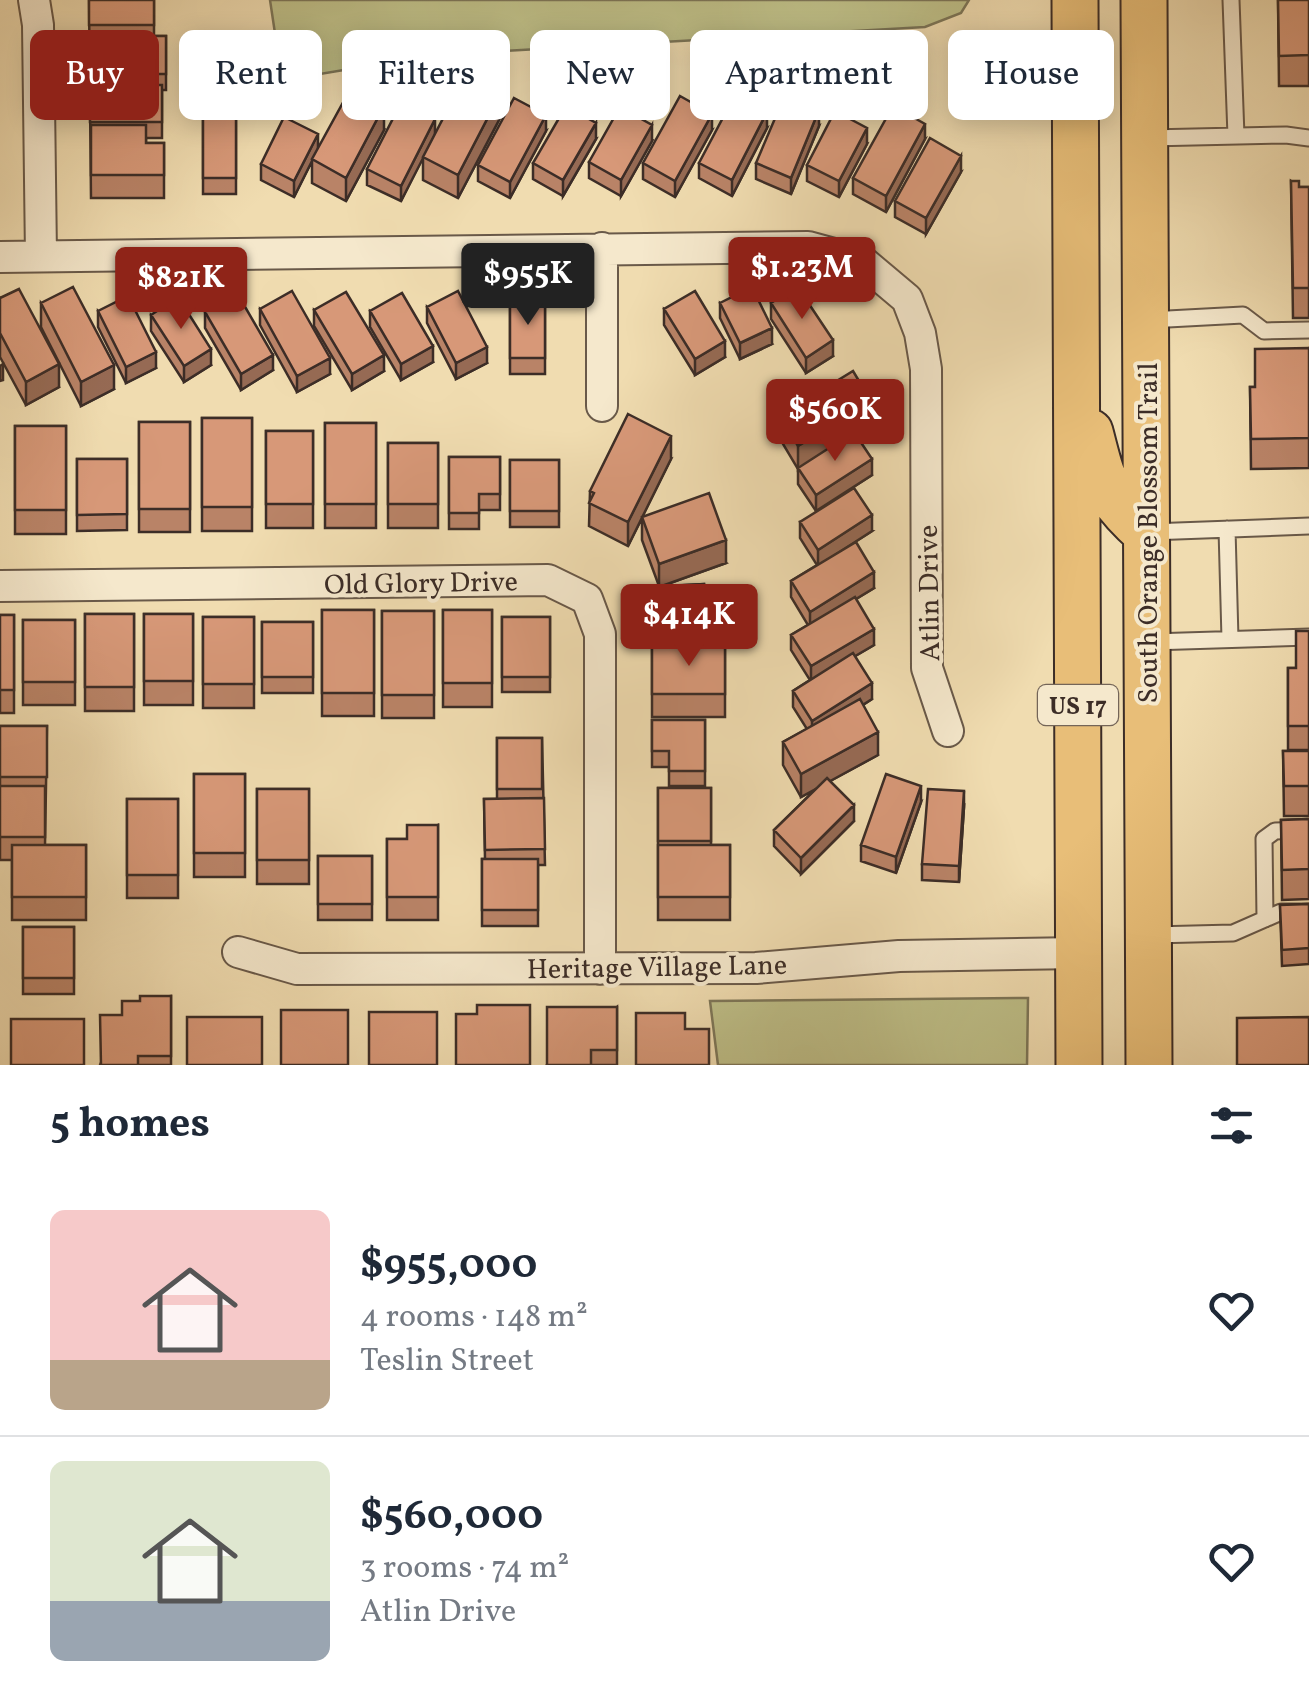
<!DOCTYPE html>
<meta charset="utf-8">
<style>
:root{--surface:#fff;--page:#f2f2f3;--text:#1f2937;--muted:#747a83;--line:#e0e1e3;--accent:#8f2418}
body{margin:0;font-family:Vollkorn,serif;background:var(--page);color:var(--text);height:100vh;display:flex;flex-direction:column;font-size:38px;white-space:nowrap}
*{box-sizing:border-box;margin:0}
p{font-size:32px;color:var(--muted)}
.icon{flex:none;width:55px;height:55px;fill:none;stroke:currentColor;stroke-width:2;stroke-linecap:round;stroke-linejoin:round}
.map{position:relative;height:1065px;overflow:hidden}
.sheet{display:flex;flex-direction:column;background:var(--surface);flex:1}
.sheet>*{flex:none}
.guide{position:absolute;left:30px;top:30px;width:1250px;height:90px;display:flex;gap:20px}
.price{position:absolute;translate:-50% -85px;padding:0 22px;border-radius:10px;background:var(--accent);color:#fff;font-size:32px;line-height:65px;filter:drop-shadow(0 2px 5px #0008)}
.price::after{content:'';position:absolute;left:50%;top:60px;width:30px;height:22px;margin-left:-15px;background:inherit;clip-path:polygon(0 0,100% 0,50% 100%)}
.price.current{background:#222;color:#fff}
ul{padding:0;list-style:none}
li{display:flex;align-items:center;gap:30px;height:250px;padding:0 50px}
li+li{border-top:2px solid var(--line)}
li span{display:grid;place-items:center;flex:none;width:280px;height:200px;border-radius:15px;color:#555}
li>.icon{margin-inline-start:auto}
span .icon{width:120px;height:120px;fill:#fffc;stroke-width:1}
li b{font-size:42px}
h2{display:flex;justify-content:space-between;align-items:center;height:120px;padding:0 50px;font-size:42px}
.pill{padding:0 35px;border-radius:15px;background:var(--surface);box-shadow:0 5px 25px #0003;font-size:35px;line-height:90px}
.pill.current{background:var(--accent);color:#fff}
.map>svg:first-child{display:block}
</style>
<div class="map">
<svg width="1309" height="1065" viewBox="0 0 1309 1065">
<rect width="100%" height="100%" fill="#f0dcb0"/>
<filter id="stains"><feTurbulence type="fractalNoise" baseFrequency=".002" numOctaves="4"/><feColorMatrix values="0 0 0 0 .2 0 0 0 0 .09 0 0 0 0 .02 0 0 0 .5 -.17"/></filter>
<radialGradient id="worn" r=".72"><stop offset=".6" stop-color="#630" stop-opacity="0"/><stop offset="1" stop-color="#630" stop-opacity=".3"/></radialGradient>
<!-- green -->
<path fill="#bebf88" stroke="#7d7658" stroke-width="2.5" d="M270,0h699l-8,13 -36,14 -491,28 -114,19 -41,-14z
M1028,998l-1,67h-309l-8,-64z"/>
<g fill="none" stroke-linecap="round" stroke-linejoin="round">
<defs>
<path id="lane" d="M1231,0l5,136
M1149,138l137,-3 23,3
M1149,320l94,-5 21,16 45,-1
M1227,529l3,110
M1150,532l159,-6
M1151,642l158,-5
M1265,919l-1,-80 11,-8 34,-1
M1153,935l80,-2 48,-21h28"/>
<path id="street" d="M34,0l4,25 3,231
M0,257l808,-10 55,15 44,37 13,34 6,36 1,299 21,63
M602,406v-158
M0,586l548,-6 39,19 13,35v335
M238,952l59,17 459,-1 143,-12 180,-3"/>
<path id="primary" d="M1075,0l4,1065
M1144,0l5,1065
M1090,432c13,51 16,66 56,101"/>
</defs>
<!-- lane casing -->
<use href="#lane" stroke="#695949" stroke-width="19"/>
<!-- street casing -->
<use href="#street" stroke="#695949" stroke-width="34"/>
<!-- primary casing -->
<use href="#primary" stroke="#3c2d27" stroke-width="49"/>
<!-- lane -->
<use href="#lane" stroke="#f5e8cc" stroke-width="15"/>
<!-- street -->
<use href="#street" stroke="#f5e8cc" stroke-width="30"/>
<!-- primary -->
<use href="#primary" stroke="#e8be78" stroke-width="45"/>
</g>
<!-- wall -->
<path fill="#b98367" stroke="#3c2d27" stroke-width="2.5" d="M89,0h65v36h12v54h-4v48h-16v5h18v55h-73z
M1278,0h31v86h-30z
M203,110h33v84h-33z
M499,120l-41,78 -35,-18v-23l-22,44 -34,-16v-16l68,-34z
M819,126l-28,68 -35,-15v-16z
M767,128l-35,68 -33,-18v-15z
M384,130l-38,71 -34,-18v-22l-18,36 -33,-17v-16z
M712,130l-37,67 -32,-18v-16z
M546,131l-36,67 -32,-17v-16z
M596,139l-33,57 -30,-17v-16z
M925,139l-39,73 -33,-18v-16z
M652,141l-31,55 -32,-18v-16z
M867,144l-28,53 -32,-16v-16z
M961,172l-35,62 -31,-17v-16z
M1291,181l8,6h10v131h-16z
M0,298l59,89 -33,18 -26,-48z
M510,298h35v76h-35z
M41,303l73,86 -33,17 -40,-79z
M720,303l52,41 -32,15 -20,-41z
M771,303l62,53 -27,17 -35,-54z
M427,307l60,56 -31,16 -29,-56z
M260,309l70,65 -33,18 -37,-67z
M664,309l61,48 -30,18 -31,-50z
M314,310l70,61 -32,19 -38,-64z
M98,311l58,57 -30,15 -28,-56z
M370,311l63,51 -32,18 -31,-53z
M205,312l68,58 -32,20 -36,-62z
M151,315l60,50 -27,17 -33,-51z
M1309,348v120l-58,1 -1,-82h5z
M780,416l91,8 -15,10 16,41 -56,36 -18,-27v-15l-18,-30z
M202,418h50v113h-50z
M139,422h51v110h-51z
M325,423h51v105h-51z
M15,426h51v108h-51z
M266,431h47v97h-47z
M388,443h50v85h-50z
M449,457h51v53h-21v19h-30z
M77,459h50v71l-50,1z
M671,459l-29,58 84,46 -64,23 42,-2 2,60h19v73h-73v-73h9v-7l-8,1 -2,-51 8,-1 -17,-46v-22l-14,28 -39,-20 1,-35z
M510,460h49v67h-49z
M800,522l72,9 -38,24 40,33 -18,11 18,46 -19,11 17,43 -9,6 15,50 -48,26 24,40 -53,53 -27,-28v-16l42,-41 -15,8 -18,-32v-23l24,-13 -14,-22v-16l17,-11 -19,-30v-15l17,-10 -17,-28v-16l26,-16 -17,-27z
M322,610h52v106h-52z
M443,610h49v97h-49z
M382,611h52v107h-52z
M85,614h49v97h-49z
M144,614h49v91h-49z
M0,615h14v98h-14z
M203,617h51v91h-51z
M502,617h48v75h-48z
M23,620h52v85h-52z
M262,622h51v71h-51z
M1309,631v119h-21v-82h8z
M652,720h53v66h-36v-19h-17z
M0,726h47l-2,119h41v75h-74v-60h-12z
M497,738h45l3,127h-7v61h-56v-67h3l-1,-60h13z
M1283,751h26v65h-25z
M194,774h51v103h-51z
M658,788h53v57h19v75h-72z
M257,789h52v95h-52z
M127,799h51v99h-51z
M921,802l-25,71 -35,-12v-16z
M964,807l-5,75 -37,-2v-16z
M1309,819v80l-27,1 -1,-80z
M438,825v95h-51v-81h20z
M318,856h54v64h-54z
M1309,904v60l-27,2 -2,-61z
M23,927h51v67h-51z
M171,996v69h-71l22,-50 18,-14z
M617,1007v58h-70z"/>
<!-- shaded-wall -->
<path fill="#966a54" stroke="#3c2d27" stroke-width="2.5" d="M499,96v24l-41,78v-23z
M384,106v24l-38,71v-23z
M819,110v16l-28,68v-16z
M767,112v16l-35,68v-16z
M712,114v16l-37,67v-16z
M546,115v16l-36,67v-16z
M435,119v16l-34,66v-15z
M596,123v16l-33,57v-16z
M925,124v15l-39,73v-16z
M652,125v16l-31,55v-16z
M867,128v16l-28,53v-16z
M318,134v15l-24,48v-16z
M961,156v16l-35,62v-16z
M772,328v16l-32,15v-16z
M833,340v16l-27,17v-15z
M725,341v16l-30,18v-16z
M433,346v16l-32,18v-16z
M487,347v16l-31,16v-16z
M211,349v16l-27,17v-16z
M156,352v16l-30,15v-16z
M273,355v15l-32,20v-16z
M384,355v16l-32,19v-16z
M330,358v16l-33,18v-16z
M3,364v16l-3,1v-15z
M59,364v23l-33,18v-23z
M114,365v24l-33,17v-24z
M871,401v23l-73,46v-24z
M671,436v23l-43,87v-24z
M872,459v16l-56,36v-16z
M872,515v16l-54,35v-16z
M726,540v23l-67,24v-23z
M874,572v16l-64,39v-15z
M874,629v16l-63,37v-16z
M872,683v16l-60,38v-16z
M878,732v23l-77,42v-23z
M921,786v16l-25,71v-16z
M964,791v16l-5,75v-16z
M854,805v16l-53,53v-16z"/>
<!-- building -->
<path fill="#d79878" stroke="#3c2d27" stroke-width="2.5" d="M89,0h65v25h-65z
M1278,0h31v55l-30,1z
M89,36h77v38h-77z
M464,78l35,18 -41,79 -35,-18z
M90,85h72v37h-72z
M351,88l33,18 -38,72 -34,-19z
M735,95l32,17 -35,68 -33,-17z
M785,95l34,15 -28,68 -35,-15z
M680,96l32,18 -37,67 -32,-18z
M514,98l32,17 -36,67 -32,-17z
M401,103l34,16 -34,67 -34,-17z
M566,106l30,17 -33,57 -30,-17z
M893,106l32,18 -39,72 -33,-18z
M620,107l32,18 -31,55 -32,-18z
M203,110h33v68h-33z
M835,111l32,17 -28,53 -32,-16z
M284,117l34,17 -24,47 -33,-17z
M91,125h55v18h18v32h-73z
M930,138l31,18 -35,62 -31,-17z
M1291,181h8v6h10v101h-16z
M797,286l36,54 -27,18 -35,-55z
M73,287l41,78 -33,17 -40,-79z
M752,287l20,41 -32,15 -20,-40z
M19,289l40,75 -33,18 -26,-49v-35z
M292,291l38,67 -33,18 -37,-67z
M458,291l29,56 -31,16 -29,-56z
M695,291l30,50 -30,18 -31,-50z
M346,292l38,63 -32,19 -38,-64z
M237,293l36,62 -32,19 -36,-62z
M402,293l31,53 -32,18 -31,-53z
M128,296l28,56 -30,15 -28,-56z
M178,297l33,52 -27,17 -33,-51z
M510,298h35v60h-35z
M1309,348v90l-58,1 -1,-52h5v-38z
M853,371l18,30 -73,45 -18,-30z
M628,414l43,22 -43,86 -39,-19 5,-10 -4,-2z
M202,418h50v89h-50z
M139,422h51v87h-51z
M325,423h51v81h-51z
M15,426h51v84h-51z
M266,431h47v73h-47z
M854,432l18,27 -56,36 -18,-27z
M388,443h50v61h-50z
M449,457h51v37h-21v19h-30z
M77,459h50v55l-50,1z
M510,460h49v51h-49z
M854,488l18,27 -54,35 -18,-28z
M709,493l17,47 -67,24 -17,-47z
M856,542l18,30 -64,40 -19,-31z
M704,584l2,49 -44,3 -1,-14h-8l-2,-35z
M855,597l19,32 -63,37 -20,-31z
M322,610h52v83h-52z
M443,610h49v73h-49z
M382,611h52v84h-52z
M85,614h49v73h-49z
M144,614h49v67h-49z
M0,615h14v75h-14z
M203,617h51v67h-51z
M502,617h48v60h-48z
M23,620h52v62h-52z
M262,622h51v55h-51z
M1296,631h13v95h-21v-58h8z
M652,644h73v50h-73z
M853,653l19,30 -60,38 -19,-30z
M860,699l18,33 -77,42 -18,-32z
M652,720h53v51h-36v-20h-17z
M0,726h47v51h-47z
M497,738h45v51h-45z
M1283,751h26v35h-25z
M194,774h51v79h-51z
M886,774l35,12 -25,71 -35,-12z
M827,778l27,27 -53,53 -27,-28z
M0,786h45v51h-45z
M658,788h53v53h-53z
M257,789h52v71h-52z
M928,789l36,2 -5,75 -37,-2z
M544,798l1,51 -60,1 -1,-51z
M127,799h51v76h-51z
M1309,819v50l-27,1 -1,-50z
M407,825h31v72h-51v-58h20z
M12,845h74v52h-74z
M658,845h72v52h-72z
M318,856h54v48h-54z
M482,859h56v51h-56z
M1309,904v44l-27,2 -2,-45z
M23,927h51v51h-51z
M140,996h31v60h-33v9h-37l-1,-50h22v-14h18z
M477,1005h53v60h-74v-51h21z
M547,1007h70v43h-26v15h-44z
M281,1010h67v55h-67z
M369,1012h68v53h-68z
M636,1013h49v16h24v36h-73z
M187,1017h75v48h-75z
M1309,1017v48h-72v-47z
M11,1019h73v46h-73z"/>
<g text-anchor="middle" stroke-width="8" stroke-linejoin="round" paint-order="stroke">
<!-- shield labels -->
<rect fill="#f5e8cc" stroke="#746558" stroke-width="2.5" x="1038" y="685" width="80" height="40" rx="8"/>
<g font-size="25" font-weight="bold" fill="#3c2d27">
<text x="1078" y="714">US 17</text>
</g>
<!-- street labels -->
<g font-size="28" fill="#3c2d27" stroke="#f5e8cc">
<text transform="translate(1147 533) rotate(-90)" y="10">South Orange Blossom Trail</text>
<text transform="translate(421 582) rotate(-1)" y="10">Old Glory Drive</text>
<text transform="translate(928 593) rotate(-91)" y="10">Atlin Drive</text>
<text transform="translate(657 966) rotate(-1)" y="10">Heritage Village Lane</text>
</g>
</g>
<rect width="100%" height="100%" filter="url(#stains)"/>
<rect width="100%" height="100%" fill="url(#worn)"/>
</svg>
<b class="price" style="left:802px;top:322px">$1.23M</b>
<b class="price current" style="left:528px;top:328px">$955K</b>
<b class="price" style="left:181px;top:332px">$821K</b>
<b class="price" style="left:835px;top:464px">$560K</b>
<b class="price" style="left:689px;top:669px">$414K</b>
<div class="guide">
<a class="pill current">Buy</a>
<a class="pill">Rent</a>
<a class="pill">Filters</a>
<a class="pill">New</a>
<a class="pill">Apartment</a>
<a class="pill">House</a>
</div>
</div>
<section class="sheet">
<h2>5 homes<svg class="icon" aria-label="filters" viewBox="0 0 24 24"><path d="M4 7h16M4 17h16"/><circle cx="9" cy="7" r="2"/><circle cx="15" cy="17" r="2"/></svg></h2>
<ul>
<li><span style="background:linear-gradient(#f6c9c9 75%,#b9a48a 0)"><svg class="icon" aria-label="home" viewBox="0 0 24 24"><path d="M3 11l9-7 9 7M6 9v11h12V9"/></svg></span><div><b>$955,000</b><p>4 rooms · 148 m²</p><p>Teslin Street</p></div><svg class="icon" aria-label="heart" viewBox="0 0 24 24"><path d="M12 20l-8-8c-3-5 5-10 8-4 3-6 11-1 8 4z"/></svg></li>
<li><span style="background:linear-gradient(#dfe7d0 70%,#9aa5b1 0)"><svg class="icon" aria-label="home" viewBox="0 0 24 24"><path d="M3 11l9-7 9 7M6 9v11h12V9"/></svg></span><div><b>$560,000</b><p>3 rooms · 74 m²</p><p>Atlin Drive</p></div><svg class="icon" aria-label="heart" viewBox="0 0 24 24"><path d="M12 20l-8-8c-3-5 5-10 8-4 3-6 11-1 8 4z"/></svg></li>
</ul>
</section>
